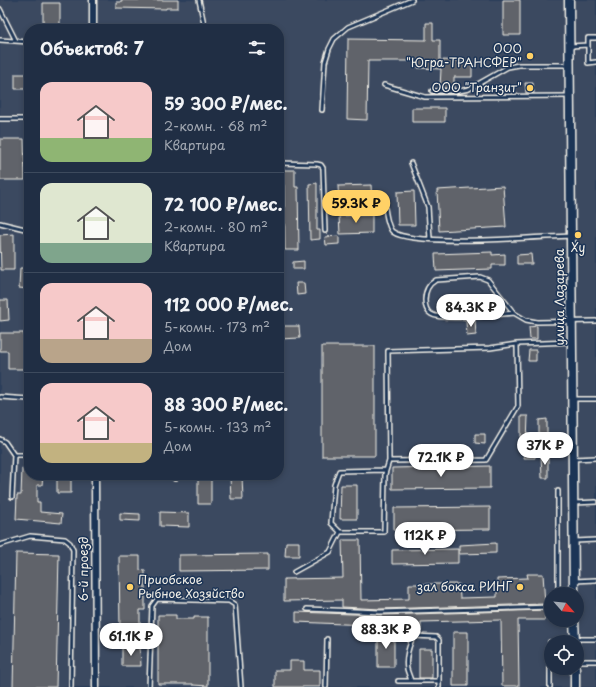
<!DOCTYPE html>
<html lang="ru">
<meta charset="utf-8">
<style>
:root{--surface:#202e44;--page:#28364b;--text:#f1f3f6;--muted:#a2a8b2;--line:#3d4a5d;--accent:#ffd166}
body{margin:0;font-family:"Playpen Sans",sans-serif;background:var(--page);color:var(--text);height:100vh;display:flex;flex-direction:column;font-size:15px;white-space:nowrap}
*{box-sizing:border-box;margin:0}
p{font-size:13px;color:var(--muted)}
.icon{flex:none;width:22px;height:22px;fill:none;stroke:currentColor;stroke-width:2;stroke-linecap:round;stroke-linejoin:round}
.map{position:relative;flex:1;overflow:hidden}
.sheet{position:absolute;left:24px;top:24px;width:260px;height:456px;display:flex;flex-direction:column;background:var(--surface);border-radius:16px;box-shadow:0 2px 6px #0003,0 0 0 1px var(--line)}
.sheet>*{flex:none}
.needle{width:26px;rotate:117deg}
.fabs{position:absolute;left:544px;top:587px;display:grid;gap:8px}
.fabs a{display:grid;place-items:center;width:40px;height:40px;border-radius:50%;background:var(--surface);box-shadow:0 2px 6px #0003,0 0 0 1px var(--line);font-size:20px}
.price{position:absolute;translate:-50% -34px;padding:0 9px;border-radius:14px;background:#fff;color:#222;font-size:13px;line-height:26px;filter:drop-shadow(0 1px 2px #0008)}
.price::after{content:'';position:absolute;left:50%;top:24px;width:12px;height:9px;margin-left:-6px;background:inherit;clip-path:polygon(0 0,100% 0,50% 100%)}
.price.on{background:var(--accent);color:#111}
ul{padding:0;list-style:none}
li{display:flex;align-items:center;gap:12px;height:100px;padding:0 16px}
li+li{border-top:1px solid var(--line)}
li span{display:grid;place-items:center;flex:none;width:112px;height:80px;border-radius:12px;color:#555}
li>.icon{margin-inline-start:auto}
span .icon{width:48px;height:48px;fill:#fffc;stroke-width:1}
li b{font-size:17px}
h2{display:flex;justify-content:space-between;align-items:center;height:48px;padding:0 16px;font-size:17px}
.map>svg:first-child{display:block}
</style>
<div class="map">
<svg width="596" height="687" viewBox="0 0 596 687">
<rect width="100%" height="100%" fill="#2b3e5b"/>
<filter id="ink" filterUnits="userSpaceOnUse"><feTurbulence type="fractalNoise" baseFrequency=".025" numOctaves="2"/><feDisplacementMap in="SourceGraphic" scale="8" xChannelSelector="R" yChannelSelector="G"/><feConvolveMatrix kernelMatrix="1 2 1 2 8 2 1 2 1" color-interpolation-filters="sRGB"/></filter>
<g filter="url(#ink)">
<!-- built -->
<path fill="#3b4960" fill-rule="evenodd" d="M0,0h596v687h-596zM29,29h250v446h-250zM551,594h26v26h-26zM551,642h26v26h-26z"/>
<!-- building -->
<path fill="#61646b" stroke="#f4f1e8" d="M121,0h57v8h-12v1l-50,-1v-6h5z
M503,0h17v35h-17z
M43,3h17v26h-17z
M426,23h7v17h7v20l32,1v16h-18v11h-14l1,-19 -23,-1v-7h-50l-1,59 -20,-1 1,-80 78,1z
M15,74h14v15h-14z
M525,83h8l1,10h-8z
M412,108h33v14h-33z
M0,139h24l1,41h-25z
M279,170h16v17h3l1,63h-14l-1,-65h-5z
M317,183v47h3v9l-10,1 -1,-56z
M371,185l1,18 -33,1 -1,-18z
M503,186l3,41 -67,4 -2,-41z
M414,191l1,34h-17l-1,-33z
M372,215v18l-32,1 -1,-18z
M14,234v36h-13l-1,-35z
M339,236v8l-13,1 -1,-8z
M492,252v3l13,-1v11h-13v4l-56,2 -1,-17z
M531,254l1,10h-15v-9z
M304,261v8h-11v-7z
M20,268h9v21l-10,-1z
M296,283h8l1,11 -8,1z
M0,300h8l1,20 -9,1z
M475,320l1,15 -9,1 -1,-15z
M279,326h20l1,12 -21,1z
M537,326v13h-7l-1,-12z
M0,333h24v36h-16v-18h-8z
M322,346h53v110h-53z
M529,350h7v11h-8z
M521,416h7l-1,27h-6z
M547,419v23h-8v-22z
M475,434h10v10l-10,-1z
M525,445l10,1v12h-11z
M541,454h7v24h-6z
M490,466v22l-98,1v-21z
M22,469h7v6h14l-1,10h-5v17h3v10l22,2 -1,9 -45,-4 1,-24h4z
M57,475h14v18h-14z
M198,475h13v29h-13z
M230,476h12l1,23h-12z
M341,485h16v34h-17z
M490,507v22l-96,1v-22z
M160,512l29,1v14l-29,-1z
M120,513l20,1v7l-20,-1z
M342,540h18l1,60 48,-1v-15h50l1,14 37,-1v-18l31,-1 -1,-4h16l2,30 -165,5 -38,-2v-7l-58,1v-22l59,-1z
M286,542h13v14h-14z
M496,543v10l-37,1v-9z
M458,549v14l-66,1v-14z
M16,553l43,1 -3,133h-43z
M268,554v16l-89,1v-16z
M119,556h21v14l5,1v39h-5v20h-20z
M545,610v10h-27l1,66h-17l-1,-66 -80,2v10l-15,-1v-9l-39,1v2l-71,-3v-10l84,3z
M158,615h18v4h18v-2h14v69l-15,-1v-1h-35z
M453,632h15v54h-15z
M378,634h16v33h-16z
M122,647h18l1,19h-19z
M419,649h13v29h-13z
M290,661h14v9h16v17h-45v-17h15z"/>
<g fill="none" stroke-linecap="round" stroke-linejoin="round">
<defs>
<path id="lane" d="M199,0l6,29
M0,9l16,32
M596,38h-8v25l8,-1
M0,40l29,2
M570,46l18,-1
M384,85l41,12 145,-1
M432,91h27l10,-2 39,-22 11,-2h49
M322,110l3,-48 4,-13 5,-10 14,-12 64,-27
M0,119h29
M279,163l38,1 4,1 2,3 2,63
M411,163l17,44 2,32
M384,200c1,8 3,28 9,32 20,15 146,5 177,4
M0,223l29,7
M514,313c-15,1 -71,9 -83,1 -5,-3 -6,-9 -6,-14 0,-9 4,-16 11,-20l44,-3 8,3 26,33 12,7 11,2 59,-1
M517,344l1,62 -32,54 -97,1 -1,-110 102,-3 27,-4 54,-2
M0,397l29,2
M573,399h23
M0,439l5,3 9,13h15
M573,459l23,-1
M386,470l-47,1 -5,14 -3,38 9,9h44l1,-58 4,-13
M175,479v-4
M12,497l2,-42
M574,503l22,-1
M575,541l21,-1
M0,545l30,-9 35,3 5,4 3,7 -2,137
M294,572l36,-20 10,-20
M574,581l22,-1
M558,594v-103
M307,609l73,3 171,-5
M576,639h20
M550,642v45
M577,661h19
M398,681h41
M411,681c-1,-4 -3,-8 -4,-12 -2,-10 2,-25 7,-33l22,1 3,3v47
M149,687l3,-81 5,-7 72,2 6,4 6,82
M326,687l1,-48"/>
<path id="street" d="M93,29v-29
M95,475l1,212"/>
<path id="secondary" d="M569,0l5,594
M574,620l1,22
M575,668v19"/>
</defs>
<!-- lane casing -->
<use href="#lane" stroke="#f4f1e8" stroke-width="6"/>
<!-- street casing -->
<use href="#street" stroke="#f4f1e8" stroke-width="9"/>
<!-- secondary casing -->
<use href="#secondary" stroke="#f4f1e8" stroke-width="11"/>
<!-- lane -->
<use href="#lane" stroke="#1d3557" stroke-width="3"/>
<!-- street -->
<use href="#street" stroke="#1d3557" stroke-width="6"/>
<!-- secondary -->
<use href="#secondary" stroke="#1d3557" stroke-width="8"/>
</g>
</g>
<!-- markers -->
<g fill="#ffd166" stroke="#1d3557" stroke-width="1.5">
<circle cx="530" cy="56" r="4"/>
<circle cx="530" cy="88" r="4"/>
<circle cx="578" cy="235" r="4"/>
<circle cx="130" cy="587" r="4"/>
<circle cx="520" cy="587" r="4"/>
</g>
<g text-anchor="middle" stroke-width="3" stroke-linejoin="round" paint-order="stroke">
<!-- poi labels -->
<g font-size="12" fill="#f4f1e8" stroke="#1d3557" text-anchor="end">
<text x="522" y="53">ООО<tspan x="522" dy="14">"Югра-ТРАНСФЕР"</tspan></text>
<text x="522" y="92">ООО "Транзит"</text>
<text x="578" y="252" text-anchor="middle">Xy</text>
<text x="138" y="584" text-anchor="start">Приобское<tspan x="138" dy="14">Рыбное Хозяйство</tspan></text>
<text x="512" y="591">зал бокса РИНГ</text>
</g>
<!-- street labels -->
<g font-size="12" fill="#f4f1e8" stroke="#1d3557">
<text transform="translate(560 297) rotate(-90)" y="4">улица Лазарева</text>
<text transform="translate(84 569) rotate(-90)" y="4">6-й проезд</text>
</g>
</g>
</svg>
<div class="fabs">
<a><svg class="needle" viewBox="-14 -14 28 28"><path d="M0-13l5 13h-10z" fill="#e53935"/><path d="M0 13l5-13h-10z" fill="#a2a8b2"/></svg></a>
<a><svg class="icon" aria-label="locate" viewBox="0 0 24 24"><circle cx="12" cy="12" r="6"/><path d="M12 2v4M12 18v4M2 12h4M18 12h4"/></svg></a>
</div>
<b class="price on" style="left:356px;top:224px">59.3K ₽</b>
<b class="price" style="left:471px;top:328px">84.3K ₽</b>
<b class="price" style="left:545px;top:466px">37K ₽</b>
<b class="price" style="left:441px;top:478px">72.1K ₽</b>
<b class="price" style="left:425px;top:556px">112K ₽</b>
<b class="price" style="left:386px;top:650px">88.3K ₽</b>
<b class="price" style="left:131px;top:657px">61.1K ₽</b>
<section class="sheet">
<h2>Объектов: 7<svg class="icon" aria-label="filters" viewBox="0 0 24 24"><path d="M4 7h16M4 17h16"/><circle cx="9" cy="7" r="2"/><circle cx="15" cy="17" r="2"/></svg></h2>
<ul>
<li><span style="background:linear-gradient(#f6c9c9 70%,#8fb573 0)"><svg class="icon" aria-label="home" viewBox="0 0 24 24"><path d="M3 11l9-7 9 7M6 9v11h12V9"/></svg></span><div><b>59 300 ₽/мес.</b><p>2-комн. · 68 m²</p><p>Квартира</p></div></li>
<li><span style="background:linear-gradient(#dfe7d0 75%,#7fa58c 0)"><svg class="icon" aria-label="home" viewBox="0 0 24 24"><path d="M3 11l9-7 9 7M6 9v11h12V9"/></svg></span><div><b>72 100 ₽/мес.</b><p>2-комн. · 80 m²</p><p>Квартира</p></div></li>
<li><span style="background:linear-gradient(#f6c9c9 70%,#b9a48a 0)"><svg class="icon" aria-label="home" viewBox="0 0 24 24"><path d="M3 11l9-7 9 7M6 9v11h12V9"/></svg></span><div><b>112 000 ₽/мес.</b><p>5-комн. · 173 m²</p><p>Дом</p></div></li>
<li><span style="background:linear-gradient(#f6c9c9 75%,#c2b280 0)"><svg class="icon" aria-label="home" viewBox="0 0 24 24"><path d="M3 11l9-7 9 7M6 9v11h12V9"/></svg></span><div><b>88 300 ₽/мес.</b><p>5-комн. · 133 m²</p><p>Дом</p></div></li>
</ul>
</section>
</div>
